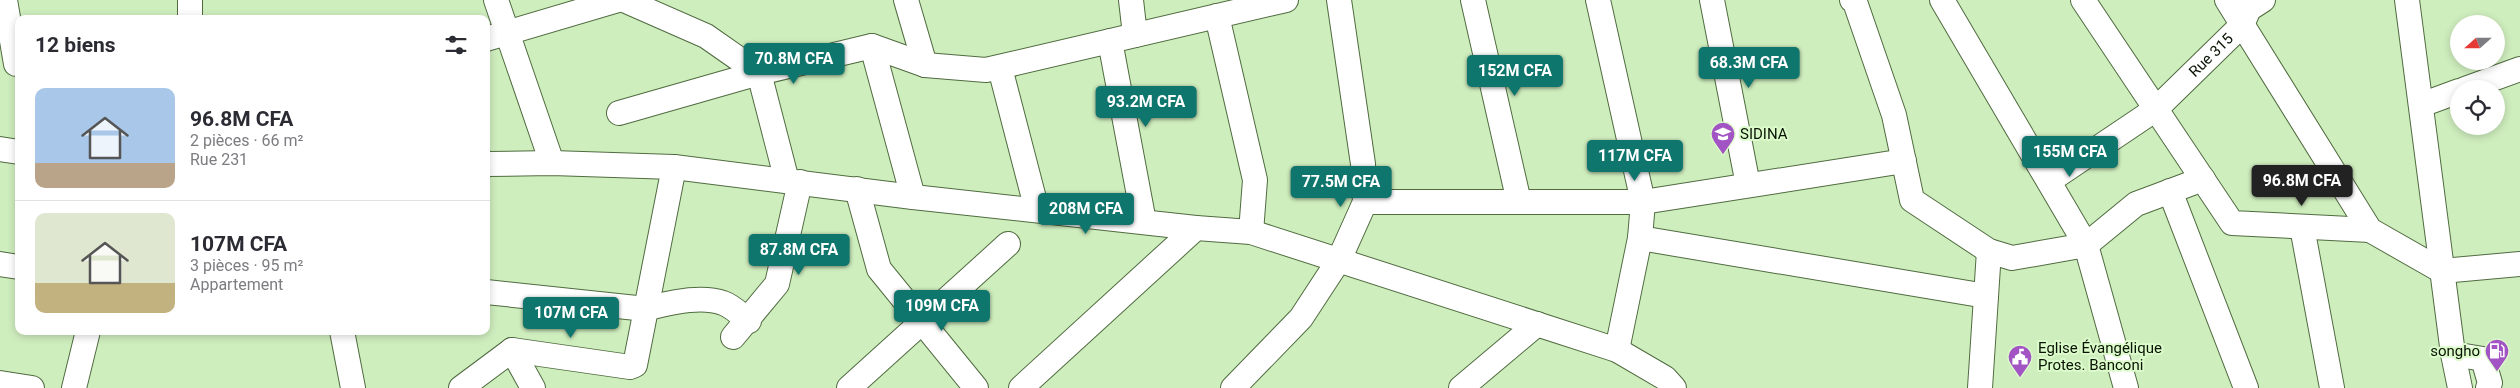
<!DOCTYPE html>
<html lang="fr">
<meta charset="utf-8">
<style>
:root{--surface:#fff;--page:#f2f2f3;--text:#2b2b33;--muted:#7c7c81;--line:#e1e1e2;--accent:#0f766e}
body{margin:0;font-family:Roboto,sans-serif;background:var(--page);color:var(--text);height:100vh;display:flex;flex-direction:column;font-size:19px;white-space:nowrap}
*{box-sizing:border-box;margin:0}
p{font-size:16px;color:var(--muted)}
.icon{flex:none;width:28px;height:28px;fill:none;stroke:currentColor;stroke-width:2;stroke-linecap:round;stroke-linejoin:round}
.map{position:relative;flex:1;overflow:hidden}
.panel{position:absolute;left:15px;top:15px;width:475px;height:320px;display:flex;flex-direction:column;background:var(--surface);border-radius:10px;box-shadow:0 2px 8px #0003}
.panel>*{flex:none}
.needle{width:32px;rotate:249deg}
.buttons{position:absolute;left:2450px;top:15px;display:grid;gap:10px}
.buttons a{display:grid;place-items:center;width:55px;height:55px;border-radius:50%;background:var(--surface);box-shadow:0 2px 8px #0003;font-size:25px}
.price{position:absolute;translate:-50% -42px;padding:0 11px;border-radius:5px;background:var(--accent);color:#fff;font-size:16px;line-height:32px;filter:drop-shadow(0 1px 2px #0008)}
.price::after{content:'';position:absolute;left:50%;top:30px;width:15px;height:11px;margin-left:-8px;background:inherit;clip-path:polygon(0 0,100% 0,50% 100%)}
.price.current{background:#222;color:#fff}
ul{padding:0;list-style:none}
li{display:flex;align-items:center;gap:15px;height:125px;padding:0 20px}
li+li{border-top:1px solid var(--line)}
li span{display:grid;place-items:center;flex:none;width:140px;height:100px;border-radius:10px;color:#555}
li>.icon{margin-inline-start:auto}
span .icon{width:60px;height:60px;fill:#fffc;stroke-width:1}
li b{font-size:21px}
h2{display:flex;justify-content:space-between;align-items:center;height:60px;padding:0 20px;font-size:21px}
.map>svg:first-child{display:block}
</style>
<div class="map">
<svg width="2520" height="388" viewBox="0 0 2520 388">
<rect width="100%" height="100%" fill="#cfeebe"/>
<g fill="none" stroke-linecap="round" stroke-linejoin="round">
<defs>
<g id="minor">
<path d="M5,0l11,64"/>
<path d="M190,0v19"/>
<path d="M496,0l56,163"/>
<path d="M624,0l82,36 53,37 113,-27 53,19 61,5 300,-70"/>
<path d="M906,0l19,65"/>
<path d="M1131,0l4,35"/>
<path d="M1473,0l46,202"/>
<path d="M1598,0l45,202 -3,36 -23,112"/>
<path d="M1712,0l36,185"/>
<path d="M1852,0l3,2 39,113 18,85 77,51 23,7 74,-13 50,-41 67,-25"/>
<path d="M1942,0l144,245 40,143"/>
<path d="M2083,0l149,223 138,7"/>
<path d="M2227,0l143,230 72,41 78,-7"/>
<path d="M2407,0l46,354 7,34"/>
<path d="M1217,16l38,164 -4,52"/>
<path d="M486,39l132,-39"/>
<path d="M1110,41l34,181"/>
<path d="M872,46l41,151"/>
<path d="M1000,68l37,142"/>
<path d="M2465,89l55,-20"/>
<path d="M2421,105l38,-14"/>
<path d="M619,113l140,-40 28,108"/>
<path d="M0,149l19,3"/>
<path d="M486,164l66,-1 122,4 239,30 283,31 55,4 366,118 48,28 9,10"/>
<path id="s1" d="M2049,181l107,-72 86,-84 7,-16 14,-9"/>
<path d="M857,189l22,80 97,119"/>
<path d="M2170,191l76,197"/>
<path d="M1365,202h278l261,-41"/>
<path d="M2302,227l30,161"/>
<path d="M1640,238l346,58"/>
<path d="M0,264l19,3"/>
<path d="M486,292l160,17c21,-6 55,-14 77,-6 9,3 18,12 26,18"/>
<path d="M342,331l11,57"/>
<path d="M733,337l44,-53 23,-102"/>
<path d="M512,350l21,38"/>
<path d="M2453,354l30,5 7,24 -2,5"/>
<path d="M0,383l32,5"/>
<path d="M74,388l14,-57"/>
<path d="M461,388l51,-38 118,17 5,-2 39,-198"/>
<path d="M849,388l159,-144"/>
<path d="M1021,388l175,-160"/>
<path d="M1233,388l68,-70 38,-58 26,-58 -2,-38 -24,-164"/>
<path d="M1461,388l76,-64"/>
<path d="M1980,388l9,-137"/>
</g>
</defs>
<!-- minor casing -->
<use href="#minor" stroke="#506b40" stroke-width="26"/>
<!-- minor -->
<use href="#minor" stroke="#fff" stroke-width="24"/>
</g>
<!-- icons -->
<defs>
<symbol id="school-pin" viewBox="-11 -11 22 30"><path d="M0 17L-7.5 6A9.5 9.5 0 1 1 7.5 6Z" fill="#a253c4" stroke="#dcfbcb"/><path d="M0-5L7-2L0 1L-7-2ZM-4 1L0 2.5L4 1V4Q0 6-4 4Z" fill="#fff"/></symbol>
<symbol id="fuel-pin" viewBox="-11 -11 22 30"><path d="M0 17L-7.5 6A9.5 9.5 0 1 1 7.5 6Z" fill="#a253c4" stroke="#dcfbcb"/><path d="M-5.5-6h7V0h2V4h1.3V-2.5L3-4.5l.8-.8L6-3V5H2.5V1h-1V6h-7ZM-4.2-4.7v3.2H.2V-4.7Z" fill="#fff"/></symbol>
<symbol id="civic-pin" viewBox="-11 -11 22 30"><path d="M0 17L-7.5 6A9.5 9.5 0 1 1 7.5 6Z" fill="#a253c4" stroke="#dcfbcb"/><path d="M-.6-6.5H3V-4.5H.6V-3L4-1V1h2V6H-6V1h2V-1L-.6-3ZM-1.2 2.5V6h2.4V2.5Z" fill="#fff"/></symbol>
</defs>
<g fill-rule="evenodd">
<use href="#school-pin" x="1709" y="120" width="28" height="38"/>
<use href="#fuel-pin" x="2483" y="337" width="28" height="38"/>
<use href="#civic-pin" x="2006" y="343" width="28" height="38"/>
</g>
<g text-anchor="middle" stroke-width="4" stroke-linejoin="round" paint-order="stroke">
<!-- street labels -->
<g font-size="15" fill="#0a1404" stroke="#dcfbcb">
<text dy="5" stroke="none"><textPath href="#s1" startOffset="206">Rue 315</textPath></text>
</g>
<!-- poi labels -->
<g font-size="15" fill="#0a1404" stroke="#dcfbcb" text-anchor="start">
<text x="1740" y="139">SIDINA</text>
<text x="2038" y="353">Eglise Évangélique<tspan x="2038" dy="17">Protes. Banconi</tspan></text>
<text x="2480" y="356" text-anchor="end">songho</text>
</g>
</g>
</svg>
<div class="buttons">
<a><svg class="needle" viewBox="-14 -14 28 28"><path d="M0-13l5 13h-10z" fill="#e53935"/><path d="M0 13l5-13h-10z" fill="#7c7c81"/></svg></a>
<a><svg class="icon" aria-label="locate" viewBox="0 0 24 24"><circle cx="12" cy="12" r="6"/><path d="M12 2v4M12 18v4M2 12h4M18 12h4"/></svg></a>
</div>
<b class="price" style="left:794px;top:85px">70.8M CFA</b>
<b class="price" style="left:1749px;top:89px">68.3M CFA</b>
<b class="price" style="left:1515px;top:97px">152M CFA</b>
<b class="price" style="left:1146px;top:128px">93.2M CFA</b>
<b class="price" style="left:2070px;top:178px">155M CFA</b>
<b class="price" style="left:1635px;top:182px">117M CFA</b>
<b class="price current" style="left:2302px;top:207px">96.8M CFA</b>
<b class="price" style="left:1341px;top:208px">77.5M CFA</b>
<b class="price" style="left:1086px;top:235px">208M CFA</b>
<b class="price" style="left:799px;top:276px">87.8M CFA</b>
<b class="price" style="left:942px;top:332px">109M CFA</b>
<b class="price" style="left:571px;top:339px">107M CFA</b>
<section class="panel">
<h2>12 biens<svg class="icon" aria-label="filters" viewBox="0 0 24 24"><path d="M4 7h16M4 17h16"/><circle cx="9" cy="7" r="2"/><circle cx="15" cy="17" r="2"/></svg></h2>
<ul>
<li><span style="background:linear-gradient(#a9c7e8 75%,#b9a48a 0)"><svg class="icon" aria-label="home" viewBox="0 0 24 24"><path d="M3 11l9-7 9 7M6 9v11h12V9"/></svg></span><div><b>96.8M CFA</b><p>2 pièces · 66 m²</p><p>Rue 231</p></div></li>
<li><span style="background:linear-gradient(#dfe7d0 70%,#c2b280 0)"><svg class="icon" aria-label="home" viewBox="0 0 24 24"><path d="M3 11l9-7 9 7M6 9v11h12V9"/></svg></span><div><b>107M CFA</b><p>3 pièces · 95 m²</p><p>Appartement</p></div></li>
</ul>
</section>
</div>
